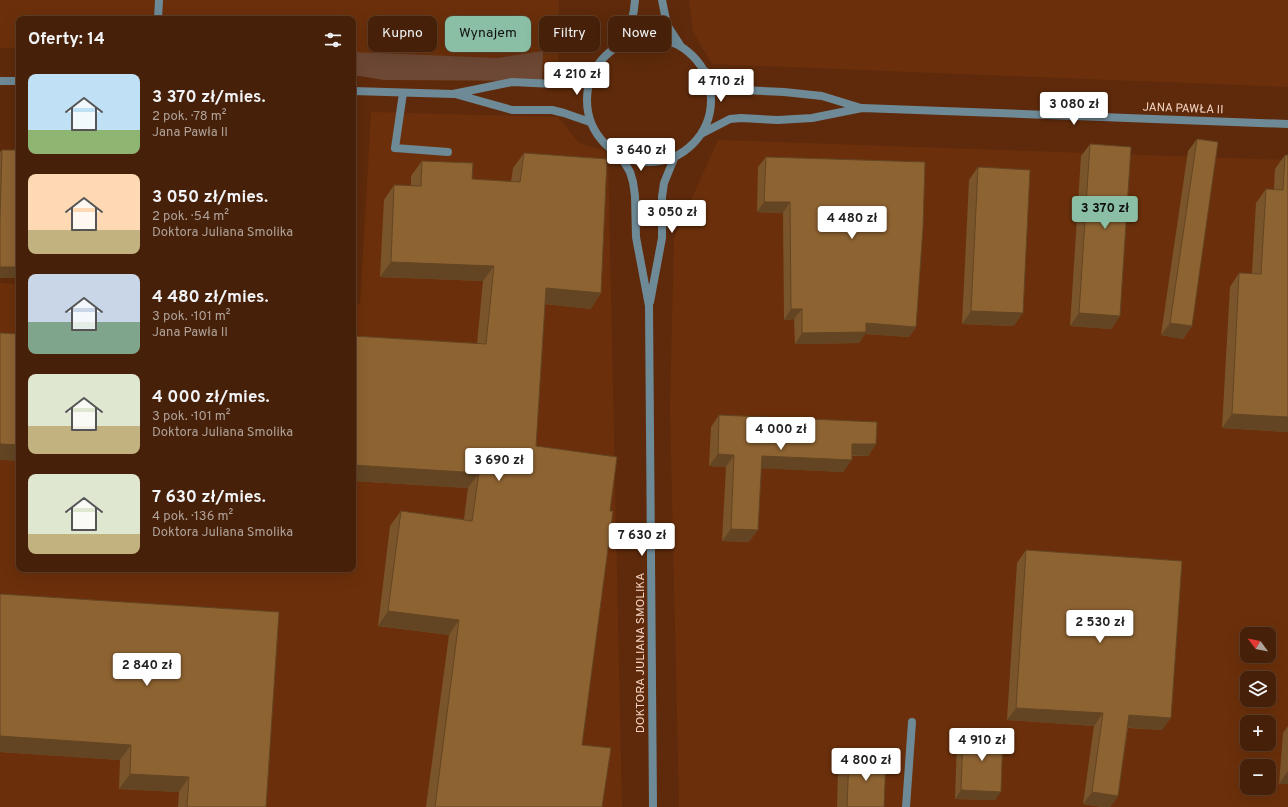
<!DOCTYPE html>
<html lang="pl">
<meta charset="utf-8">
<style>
:root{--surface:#462008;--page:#502d16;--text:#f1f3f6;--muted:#b0a39c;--line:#5e3e29;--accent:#8abfa5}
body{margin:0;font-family:Overpass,sans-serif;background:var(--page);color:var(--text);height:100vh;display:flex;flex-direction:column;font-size:15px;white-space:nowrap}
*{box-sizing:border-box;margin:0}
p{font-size:13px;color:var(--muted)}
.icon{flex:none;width:22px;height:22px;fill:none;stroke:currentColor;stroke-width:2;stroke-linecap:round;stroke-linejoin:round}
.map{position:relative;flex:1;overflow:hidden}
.sheet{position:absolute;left:16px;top:16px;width:340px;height:556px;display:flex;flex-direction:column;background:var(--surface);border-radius:8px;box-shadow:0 4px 16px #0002,0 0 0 1px var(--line)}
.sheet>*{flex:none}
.banner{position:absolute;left:368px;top:16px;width:380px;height:36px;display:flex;gap:8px}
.needle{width:26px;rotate:302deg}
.controls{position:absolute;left:1240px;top:627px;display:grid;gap:8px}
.controls a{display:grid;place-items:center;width:36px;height:36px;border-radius:8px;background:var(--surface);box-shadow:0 4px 16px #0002,0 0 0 1px var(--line);font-size:20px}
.price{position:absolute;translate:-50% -34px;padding:0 9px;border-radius:4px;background:#fff;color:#222;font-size:13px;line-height:26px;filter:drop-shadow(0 1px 2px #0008)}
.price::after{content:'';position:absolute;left:50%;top:24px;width:12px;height:9px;margin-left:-6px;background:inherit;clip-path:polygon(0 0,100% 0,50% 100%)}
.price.active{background:var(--accent);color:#111}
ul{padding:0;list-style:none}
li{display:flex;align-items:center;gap:12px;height:100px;padding:0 12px}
li span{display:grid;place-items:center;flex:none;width:112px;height:80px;border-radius:8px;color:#555}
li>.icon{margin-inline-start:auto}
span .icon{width:48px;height:48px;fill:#fffc;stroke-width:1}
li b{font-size:17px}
h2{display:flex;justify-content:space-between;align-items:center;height:48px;padding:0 12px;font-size:17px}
.pill{padding:0 14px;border-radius:8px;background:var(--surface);box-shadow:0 4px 16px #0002,0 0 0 1px var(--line);font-size:14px;line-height:36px}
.pill.active{background:var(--accent);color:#111}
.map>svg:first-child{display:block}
</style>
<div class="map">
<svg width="1288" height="807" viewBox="0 0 1288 807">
<rect width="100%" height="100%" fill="#5e2a0b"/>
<!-- built -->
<path fill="#6b300b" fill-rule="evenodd" d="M0,0h559l-1,73 -205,-11v-43h-334v29h-19z
M689,0h599v87l-576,-23 -19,-32z
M371,112l187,5 21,26 29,9 14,655h-622v-524l19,1v285h334v-265h7z
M718,140l570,20v647h-609l-9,-399 4,-170zM1247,634h22v22h-22zM1247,678h22v22h-22zM1247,722h22v22h-22zM1247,766h22v22h-22z"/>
<!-- green -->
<path fill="#6d4834" d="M543,51l-1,30 -158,-1 -31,-5v-23l144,6z"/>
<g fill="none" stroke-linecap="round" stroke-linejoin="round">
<!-- lane -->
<path stroke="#6e8a97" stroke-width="8" d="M158,19l1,-19
M403,93l-8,55 53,4
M906,807l6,-85"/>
<!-- street -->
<path stroke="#6e8a97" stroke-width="8" d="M662,0l5,25 13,20
M587 100a62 62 0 1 1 124 0a62 62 0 1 1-124 0Z
M622,43c8,-15 12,-26 13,-43
M705,71l19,15 16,4 44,2 38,4 39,12
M0,81h19
M353,91l100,3 59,-12 42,2 14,-2 25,-11
M455,94l57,16h40l12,3 26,9
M701,134l29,-15 11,-1 37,2 34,-2 50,-10 426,16
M620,155l10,17 3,10 2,14 1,41 13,69 4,501
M650,302l12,-64v-41l2,-14 11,-27"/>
</g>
<!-- wall -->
<path fill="#7a552b" d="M1197,139l-5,187 -9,13 -22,-4 27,-184z
M1090,144l30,172 -9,13 -41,-3 11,-170z
M2,150h17v128h-19v-126z
M524,153l67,156 -46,-5 -9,142 74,65 -28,234 20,62h-176l23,-172 -71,-9 12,-100 11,-15 63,8 4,-31 -115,-7v-145l124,8 6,-63 -103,-4 4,-77 10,-15 17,1v-10l11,-15 50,18 39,3 2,-14z
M1285,155l3,277 -66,-4 8,-141 9,-14h13l4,-70 10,-14h8l1,-20z
M766,157l150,170 -7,10 -44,-3 -6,9 -64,1 -1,-25 -10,1 -1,-107 -26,-1 1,-45z
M978,167l36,159 -52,-2 7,-144z
M719,415l157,29 -8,12h-16l-9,16 -82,-4 -12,74 -27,-1 4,-74 -17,-1 2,-39z
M1026,550l136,180 -34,-2 -10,68 -8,11h-8l-19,-3 11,-78 -87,-6 10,-157z
M0,594l266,213h-88l1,-15 -60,-3 1,-29 -120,-8z
M1288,726v58h-9l4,-51z
M963,732l32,68 -40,-1 2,-59z
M849,756l35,51h-47l1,-36z"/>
<!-- shaded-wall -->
<path fill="#634523" d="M764,202h26l-7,11 -26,-1z
M391,262l103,4 -11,15 -103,-4z
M0,267h19v11h-19z
M546,288l55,5 -10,16 -56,-6z
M791,309h11l-8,10 -10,1z
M971,311l52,2 -9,13 -52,-2z
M1079,313l41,3 -9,13 -41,-3z
M866,323l50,4 -7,10 -44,-3 -6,9 -64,1 7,-11z
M1170,323l22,3 -9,13 -22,-4z
M1232,414l56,3v15l-66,-4z
M0,444l19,1v16l-19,-1z
M852,444h24l-8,12 -24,-1z
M718,454l16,1 -8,12 -17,-1z
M762,456l90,4 -9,12 -89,-4z
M353,465l126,8 -11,15 -115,-7z
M731,529l27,1 -9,12 -27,-1z
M388,611l71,9 -10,15 -71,-9z
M1016,708l87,5 -9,13 -87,-6z
M1129,715l42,3 -9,12 -41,-3z
M0,736l131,9 -11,15 -120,-8z
M1288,771v13h-9z
M130,774l59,3 -10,15 -60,-3z
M961,790l40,2 -6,8 -40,-1z
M1092,792l26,4 -8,11h-8l-19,-3z"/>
<!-- building -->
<path fill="#8e6332" stroke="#634523" d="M1197,139l21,3 -26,184 -22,-3z
M1090,144l41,3 -11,169 -41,-3z
M2,150h17v117h-19v-48z
M524,153l83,6 -6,134 -55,-5 -10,158 81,11 -7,54h3l-31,234 29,3 -9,59h-167l24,-187 -71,-9 13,-100 71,10 7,-48 -126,-8v-129l133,8 8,-78 -103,-4 3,-77 27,1 1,-25 51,2 -1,16 48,3z
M1285,155h3v262l-56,-3 7,-141 22,1 5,-85 17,1z
M766,157l159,5 -2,66 -7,99 -50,-4v9l-64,1v-24h-11l-1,-107h-26z
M978,167l52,3 -7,143 -52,-2z
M0,333l19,1v111l-19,-1z
M719,415l158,7 -1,22h-24v16l-90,-4 -4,74 -27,-1 3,-74 -16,-1z
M1026,550l156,11 -11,157 -42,-3 -11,81 -26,-4 11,-79 -87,-5z
M0,594l279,18 -13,195h-79l2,-30 -59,-3 1,-29 -131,-9z
M963,732l40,1 -2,59 -40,-2z
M849,756l37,1 -2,50h-37z"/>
<g text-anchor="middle" stroke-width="3" stroke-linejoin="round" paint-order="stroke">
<!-- street labels -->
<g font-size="12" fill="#f5d4c3" stroke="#5e2a0b">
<text transform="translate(1183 108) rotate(2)" y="4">JANA PAWŁA II</text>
<text transform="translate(640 653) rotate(-90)" y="4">DOKTORA JULIANA SMOLIKA</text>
</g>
</g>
</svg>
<div class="controls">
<a><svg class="needle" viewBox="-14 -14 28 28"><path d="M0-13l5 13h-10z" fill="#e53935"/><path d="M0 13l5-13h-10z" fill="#b0a39c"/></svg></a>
<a><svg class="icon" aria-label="layers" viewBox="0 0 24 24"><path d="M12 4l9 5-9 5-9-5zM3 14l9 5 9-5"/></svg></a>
<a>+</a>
<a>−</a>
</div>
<b class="price" style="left:577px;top:96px">4 210 zł</b>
<b class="price" style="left:721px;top:103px">4 710 zł</b>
<b class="price" style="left:1074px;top:126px">3 080 zł</b>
<b class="price" style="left:641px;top:172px">3 640 zł</b>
<b class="price active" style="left:1105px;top:230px">3 370 zł</b>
<b class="price" style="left:672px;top:234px">3 050 zł</b>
<b class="price" style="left:852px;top:240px">4 480 zł</b>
<b class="price" style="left:781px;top:451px">4 000 zł</b>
<b class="price" style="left:499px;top:482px">3 690 zł</b>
<b class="price" style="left:642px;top:557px">7 630 zł</b>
<b class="price" style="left:1100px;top:644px">2 530 zł</b>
<b class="price" style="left:147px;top:687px">2 840 zł</b>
<b class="price" style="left:982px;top:762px">4 910 zł</b>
<b class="price" style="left:866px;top:782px">4 800 zł</b>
<div class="banner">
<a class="pill">Kupno</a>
<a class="pill active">Wynajem</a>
<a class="pill">Filtry</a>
<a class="pill">Nowe</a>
</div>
<section class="sheet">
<h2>Oferty: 14<svg class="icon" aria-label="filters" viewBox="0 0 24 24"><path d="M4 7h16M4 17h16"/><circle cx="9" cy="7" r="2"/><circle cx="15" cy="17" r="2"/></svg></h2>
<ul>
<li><span style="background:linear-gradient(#bfe0f5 70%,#8fb573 0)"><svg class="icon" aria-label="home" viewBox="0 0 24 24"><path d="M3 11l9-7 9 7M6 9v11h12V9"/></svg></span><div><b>3 370 zł/mies.</b><p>2 pok. · 78 m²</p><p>Jana Pawła II</p></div></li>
<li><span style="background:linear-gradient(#ffd9b3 70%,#c2b280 0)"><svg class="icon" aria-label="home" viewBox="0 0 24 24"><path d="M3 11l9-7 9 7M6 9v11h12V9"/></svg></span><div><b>3 050 zł/mies.</b><p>2 pok. · 54 m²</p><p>Doktora Juliana Smolika</p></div></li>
<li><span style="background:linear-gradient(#c9d6e8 60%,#7fa58c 0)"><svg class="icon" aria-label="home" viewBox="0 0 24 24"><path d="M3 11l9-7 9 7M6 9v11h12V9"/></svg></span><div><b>4 480 zł/mies.</b><p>3 pok. · 101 m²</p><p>Jana Pawła II</p></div></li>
<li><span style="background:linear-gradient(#dfe7d0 65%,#c2b280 0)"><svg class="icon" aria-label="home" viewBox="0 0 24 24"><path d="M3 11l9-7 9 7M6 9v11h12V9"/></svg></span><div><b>4 000 zł/mies.</b><p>3 pok. · 101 m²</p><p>Doktora Juliana Smolika</p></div></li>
<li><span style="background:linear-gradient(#dfe7d0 75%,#c2b280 0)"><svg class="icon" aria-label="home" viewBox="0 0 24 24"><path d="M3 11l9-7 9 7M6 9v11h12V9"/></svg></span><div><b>7 630 zł/mies.</b><p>4 pok. · 136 m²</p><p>Doktora Juliana Smolika</p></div></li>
</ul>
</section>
</div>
